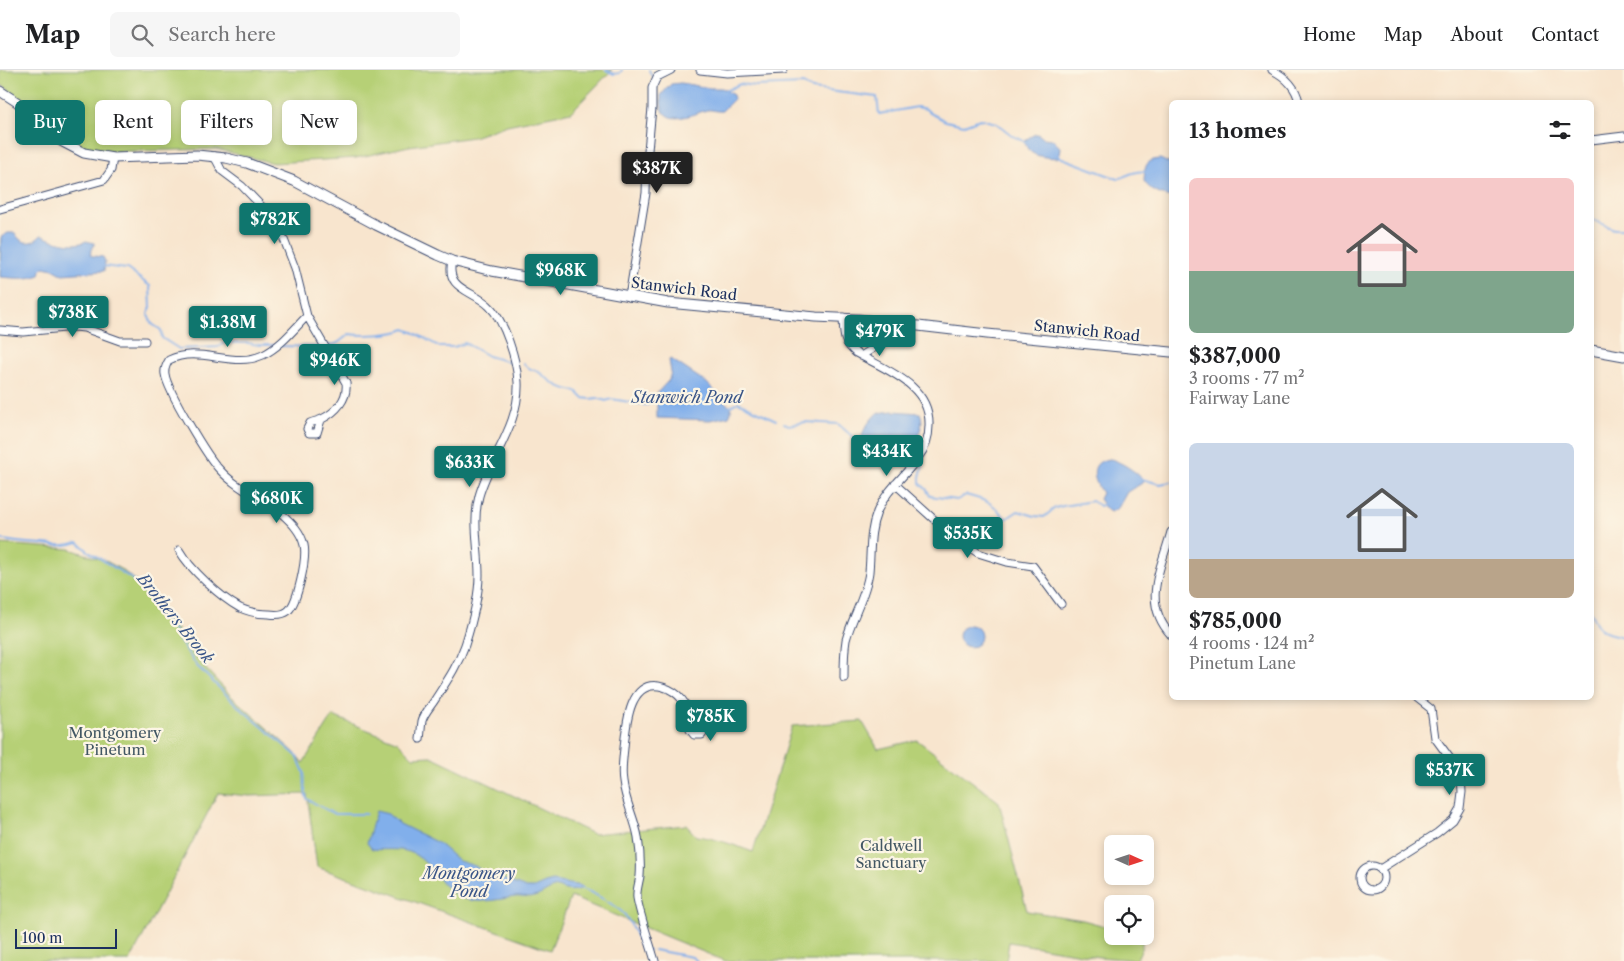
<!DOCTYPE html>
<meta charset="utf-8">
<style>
:root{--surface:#fff;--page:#f6f6f6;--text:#202124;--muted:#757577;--line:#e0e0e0;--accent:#0f766e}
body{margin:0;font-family:"Libre Caslon Text",serif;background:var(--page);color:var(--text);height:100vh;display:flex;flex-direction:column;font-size:19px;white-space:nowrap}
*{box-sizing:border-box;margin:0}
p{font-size:16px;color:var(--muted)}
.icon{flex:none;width:28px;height:28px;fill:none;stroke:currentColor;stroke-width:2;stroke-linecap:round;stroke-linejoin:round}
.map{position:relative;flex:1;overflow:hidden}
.panel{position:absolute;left:1169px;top:30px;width:425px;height:600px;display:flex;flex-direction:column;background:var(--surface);border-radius:8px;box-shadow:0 2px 8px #0003}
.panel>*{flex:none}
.guide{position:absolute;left:15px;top:30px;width:475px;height:45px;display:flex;gap:10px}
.needle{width:32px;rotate:93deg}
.controls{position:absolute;left:1104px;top:765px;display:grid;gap:10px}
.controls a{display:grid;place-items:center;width:50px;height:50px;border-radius:8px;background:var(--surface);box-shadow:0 2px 8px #0003;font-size:25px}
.scale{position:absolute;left:15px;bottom:12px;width:102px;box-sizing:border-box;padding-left:5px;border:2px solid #1b2f5e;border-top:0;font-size:14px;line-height:18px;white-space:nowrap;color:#1b2f5e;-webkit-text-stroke:4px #fcf5e5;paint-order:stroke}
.price{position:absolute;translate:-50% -42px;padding:0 11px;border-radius:5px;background:var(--accent);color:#fff;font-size:16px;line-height:32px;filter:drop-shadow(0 1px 2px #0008)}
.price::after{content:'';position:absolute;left:50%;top:30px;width:15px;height:11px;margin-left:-8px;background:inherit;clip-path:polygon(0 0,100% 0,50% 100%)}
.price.current{background:#222;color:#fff}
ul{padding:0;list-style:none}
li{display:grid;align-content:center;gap:10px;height:265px;padding:0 20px}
li span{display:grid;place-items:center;height:155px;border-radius:8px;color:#555}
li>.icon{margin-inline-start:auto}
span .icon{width:90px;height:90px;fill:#fffc;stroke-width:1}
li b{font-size:21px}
h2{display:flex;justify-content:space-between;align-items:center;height:60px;padding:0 20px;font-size:21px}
.tag{padding:0 18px;border-radius:8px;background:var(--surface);box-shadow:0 2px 8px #0003;font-size:18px;line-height:45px}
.tag.current{background:var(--accent);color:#fff}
header{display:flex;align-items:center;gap:30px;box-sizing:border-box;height:70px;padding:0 25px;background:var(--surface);border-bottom:1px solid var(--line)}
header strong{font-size:24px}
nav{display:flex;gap:28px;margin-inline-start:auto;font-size:18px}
.search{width:350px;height:45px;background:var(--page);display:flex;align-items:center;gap:12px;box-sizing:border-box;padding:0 18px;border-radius:8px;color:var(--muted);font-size:19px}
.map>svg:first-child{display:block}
</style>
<header>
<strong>Map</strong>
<div class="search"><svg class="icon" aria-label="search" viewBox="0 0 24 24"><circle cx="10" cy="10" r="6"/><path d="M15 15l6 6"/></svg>Search here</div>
<nav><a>Home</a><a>Map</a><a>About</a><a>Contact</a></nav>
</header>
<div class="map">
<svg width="1624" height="891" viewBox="0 0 1624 891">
<rect width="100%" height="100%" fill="#fcf5e5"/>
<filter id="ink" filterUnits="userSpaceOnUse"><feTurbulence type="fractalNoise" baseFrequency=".02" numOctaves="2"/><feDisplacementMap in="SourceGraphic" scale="10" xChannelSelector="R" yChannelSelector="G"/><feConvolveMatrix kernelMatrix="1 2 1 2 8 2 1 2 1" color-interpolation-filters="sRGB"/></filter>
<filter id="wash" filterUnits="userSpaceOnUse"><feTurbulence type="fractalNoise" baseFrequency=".0096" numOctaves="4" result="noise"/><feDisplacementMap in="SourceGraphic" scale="20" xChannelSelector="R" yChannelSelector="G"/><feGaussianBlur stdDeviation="1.12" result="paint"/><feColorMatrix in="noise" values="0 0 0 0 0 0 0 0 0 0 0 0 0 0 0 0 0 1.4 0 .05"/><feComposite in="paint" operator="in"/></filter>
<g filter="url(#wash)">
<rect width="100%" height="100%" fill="#f8e5ce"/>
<!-- green -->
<path fill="#b6d076" stroke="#68806a" d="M0,0h612l-41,42 -64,13 -34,12 -64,9 -53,12 -83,5 -57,-14 -122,3c-6,-2 -13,-3 -18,-6 -29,-13 -48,-46 -76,-62z
M0,474l70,5 36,12 16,9 19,15 17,23 11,11 35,48 28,30 62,55 9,11 30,-47 65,26 15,15 18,-1 162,78 93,-9 10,11c20,2 37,9 57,16l39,-126 70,-5 16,28 39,-9 82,62 28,109 56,9 29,8v8h29c3,10 0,15 -5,24l-37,-3 -90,-15 -3,19h-281l-154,-64 -21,53 -233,-83 -10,-73 -58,2 -31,-3 -88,168h-130z"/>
<!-- water -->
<path fill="#81afeb" stroke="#4e6fa4" d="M681,13l29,5h12l11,7 1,4 -12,12c-5,1 -10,-2 -15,-1 -20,6 -48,20 -46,-15l10,-11z
M1035,64h3l5,4 9,1 8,8 -1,9 -2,2c-13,-1 -31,-1 -32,-18z
M1160,89l11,5v33c-11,-2 -21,-6 -27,-16 1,-13 0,-21 16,-22z
M8,163h7c6,12 18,12 26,2 11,6 34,13 45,6l8,2v2l-4,10 3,1 10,1 2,4 -1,10 -42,3 -9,-5 -9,-2 -3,3 -1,5c-14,5 -26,3 -40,2l1,-40z
M671,289l36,24 24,25v4l-2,4 -19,4 -53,-2v-25l12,-13 2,-8 -2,-12z
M893,341l27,2c3,7 2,13 -1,20 -1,3 -2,8 -4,11 -8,13 -36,17 -49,12 -11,-17 -1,-30 11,-43z
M1110,389c8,1 31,15 34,23l-17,10 -9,16 -7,4c-5,-1 -9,-9 -12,-13l3,-6c-9,-13 -14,-32 8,-34z
M959 566a11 11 0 1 1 22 0a11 11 0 1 1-22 0Z
M376,741l12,3 10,9 40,20 21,18 16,5 13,9 10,2 28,11h8l11,-5 8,-2 28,5 1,2c-7,4 -18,3 -24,-1 -9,1 -15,8 -24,10 -6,2 -13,-1 -19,0 -16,2 -35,7 -50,2 -24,-8 -31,-34 -51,-45 -13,-7 -28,-3 -42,-5l-5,-6z"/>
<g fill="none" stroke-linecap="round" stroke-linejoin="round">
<!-- stream -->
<path stroke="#81afeb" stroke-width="2" d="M606,0l8,4 6,-1 2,-3
M649,0l3,6
M725,21l15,-7 16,2 47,-2 9,5 65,8 2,17 38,-7 9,2 4,4 16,8 18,4 16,-6 16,4 17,13 13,6
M1057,86l61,23c9,-4 19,-9 29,-7
M1591,149l23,10h10
M103,196l24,3 23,17 1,21 -3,8 4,9 9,6 1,8 17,11 39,-2 6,-4h24l11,2h15
M281,276l40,1
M326,276c10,0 16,-6 23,-12 14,2 43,1 56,-5l10,4 25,14h14l11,-4 23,13 21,6
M523,293c5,7 11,6 17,10 13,10 19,16 36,18l7,7 7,1 7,-1 9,3 5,-2c13,2 23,4 36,6l4,-3 6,1
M729,337l9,-5 38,18
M784,353l5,2 16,-3 33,2 15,13 9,2
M905,381l9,4
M922,392l1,2 -3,13v6l7,7 3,6 27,4 9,-5c22,6 25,6 40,24l12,-8 17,5 9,1 11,-9 8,-2 29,-5 8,5 6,-3
M1142,409l18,5 11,-2
M0,469c15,4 28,4 43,5 15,1 20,3 35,-2l10,9 44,28 17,17 6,12 19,22 5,10 18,26 41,40 59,50 7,16 1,19 2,8 27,15h32
M1591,543c8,20 14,20 33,24
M580,818c12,4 36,17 45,27 8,10 11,24 19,35h5
M654,880l38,7 5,4"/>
</g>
</g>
<g filter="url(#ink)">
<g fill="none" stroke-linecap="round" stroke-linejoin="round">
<defs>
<path id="minor" d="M700,0l27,3 57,-3
M1272,0c14,7 24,17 27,32
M1591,70l33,-4
M214,86l8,15 20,15 27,28 14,23 12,31 12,48 39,67c2,16 -10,29 -24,36 -4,2 -8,2 -12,4l-3,6 2,4h8l4,-13
M0,139l104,-29 7,-10 2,-12
M629,227l17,-104 1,-32 5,-53v-20l5,-11 14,-7
M843,247c1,18 -1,24 13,36 30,17 75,32 73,73 0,11 -4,23 -11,32 -13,18 -32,32 -41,54 -8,20 -6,39 -8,60 -3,24 -17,45 -23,68 -2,12 -2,26 -2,38
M0,260l23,2 52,-5 9,1 36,13h25
M861,286l16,-10 4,-6
M895,414l54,49 29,20 29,9 26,4 28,38
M1171,462c-10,37 -30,70 0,103
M179,480c11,19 41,47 61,58 9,4 19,6 29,6 7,1 14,1 19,-3 10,-9 19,-53 16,-66 -3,-13 -12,-22 -22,-31 -19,-14 -46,-26 -62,-44 -12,-12 -53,-80 -55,-96 -1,-5 1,-9 4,-14 30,-15 64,9 94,-5 17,-8 31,-26 44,-39
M420,669c1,-6 1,-12 2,-18 2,-8 10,-16 14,-23 11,-17 22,-33 29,-53 7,-22 14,-47 14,-70 0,-27 -7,-53 0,-79 11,-39 41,-71 39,-114 -1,-21 -13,-61 -29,-76 -16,-16 -44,-16 -37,-45
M1360 808a12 12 0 1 1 24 0a12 12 0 1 1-24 0Z
M1380,799l57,-36 16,-13 7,-12 2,-16 -1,-15 -4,-9 -22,-30 -4,-29 -14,-11
M655,891c-6,-21 -14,-42 -18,-63 -1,-7 2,-15 3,-22 1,-13 0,-26 -2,-39 -3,-18 -13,-36 -15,-55 -2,-11 0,-23 1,-34 2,-22 5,-71 39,-61 17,5 23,17 30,32l-3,5v6l4,5h8l5,-7 -1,-6 -8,-5 -5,2"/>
<path id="tertiary" d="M0,21l17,11 44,39 23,12 29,5 84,-3 29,3 21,5 47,18 82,44 62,30 14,6 40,10 176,32 148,14 42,2 129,15 184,18
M1591,280l33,6"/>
</defs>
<!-- minor casing -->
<use href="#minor" stroke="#3c4a6f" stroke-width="9"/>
<!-- tertiary casing -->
<use href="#tertiary" stroke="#3c4a6f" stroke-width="11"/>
<!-- minor -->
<use href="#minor" stroke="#fff" stroke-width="7"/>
<!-- tertiary -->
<use href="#tertiary" stroke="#fff" stroke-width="9"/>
</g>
</g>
<g text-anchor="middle" stroke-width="4.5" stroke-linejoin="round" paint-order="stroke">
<!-- street labels -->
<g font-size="15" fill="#1b2f5e" stroke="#fcf5e5">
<text transform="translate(684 219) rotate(7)" y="5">Stanwich Road</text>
<text transform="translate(1087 261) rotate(6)" y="5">Stanwich Road</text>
</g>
<!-- park labels -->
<g font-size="15" fill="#425764" stroke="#fcf5e5">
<text x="115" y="668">Montgomery<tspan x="115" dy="17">Pinetum</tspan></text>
<text x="891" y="781">Caldwell<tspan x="891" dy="17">Sanctuary</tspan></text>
</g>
<!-- water labels -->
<g font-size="16" font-style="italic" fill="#3a5588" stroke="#fcf5e5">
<text x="687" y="333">Stanwich Pond</text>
<text transform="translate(176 548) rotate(51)" y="6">Brothers Brook</text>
<text x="469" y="809">Montgomery<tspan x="469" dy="18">Pond</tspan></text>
</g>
</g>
</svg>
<div class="controls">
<a><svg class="needle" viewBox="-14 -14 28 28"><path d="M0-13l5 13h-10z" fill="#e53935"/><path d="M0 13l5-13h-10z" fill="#757577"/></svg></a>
<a><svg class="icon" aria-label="locate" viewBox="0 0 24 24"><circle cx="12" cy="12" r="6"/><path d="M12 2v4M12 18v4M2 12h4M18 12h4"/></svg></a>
</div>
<div class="scale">100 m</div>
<b class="price current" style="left:657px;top:124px">$387K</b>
<b class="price" style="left:275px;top:175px">$782K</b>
<b class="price" style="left:561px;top:226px">$968K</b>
<b class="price" style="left:73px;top:268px">$738K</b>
<b class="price" style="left:228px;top:278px">$1.38M</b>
<b class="price" style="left:880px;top:287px">$479K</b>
<b class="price" style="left:335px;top:316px">$946K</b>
<b class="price" style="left:887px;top:407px">$434K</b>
<b class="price" style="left:470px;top:418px">$633K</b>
<b class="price" style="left:277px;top:454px">$680K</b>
<b class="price" style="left:968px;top:489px">$535K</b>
<b class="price" style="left:711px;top:672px">$785K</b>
<b class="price" style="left:1450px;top:726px">$537K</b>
<div class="guide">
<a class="tag current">Buy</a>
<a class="tag">Rent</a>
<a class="tag">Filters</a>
<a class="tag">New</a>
</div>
<section class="panel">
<h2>13 homes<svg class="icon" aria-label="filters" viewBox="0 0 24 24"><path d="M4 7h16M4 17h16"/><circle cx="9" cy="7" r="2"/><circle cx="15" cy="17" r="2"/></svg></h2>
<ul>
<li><span style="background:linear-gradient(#f6c9c9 60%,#7fa58c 0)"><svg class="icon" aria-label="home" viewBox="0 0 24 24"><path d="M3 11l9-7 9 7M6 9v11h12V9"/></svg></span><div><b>$387,000</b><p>3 rooms · 77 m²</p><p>Fairway Lane</p></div></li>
<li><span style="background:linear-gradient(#c9d6e8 75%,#b9a48a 0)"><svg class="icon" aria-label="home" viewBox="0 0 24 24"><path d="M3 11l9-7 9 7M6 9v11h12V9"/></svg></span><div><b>$785,000</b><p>4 rooms · 124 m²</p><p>Pinetum Lane</p></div></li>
</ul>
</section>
</div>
